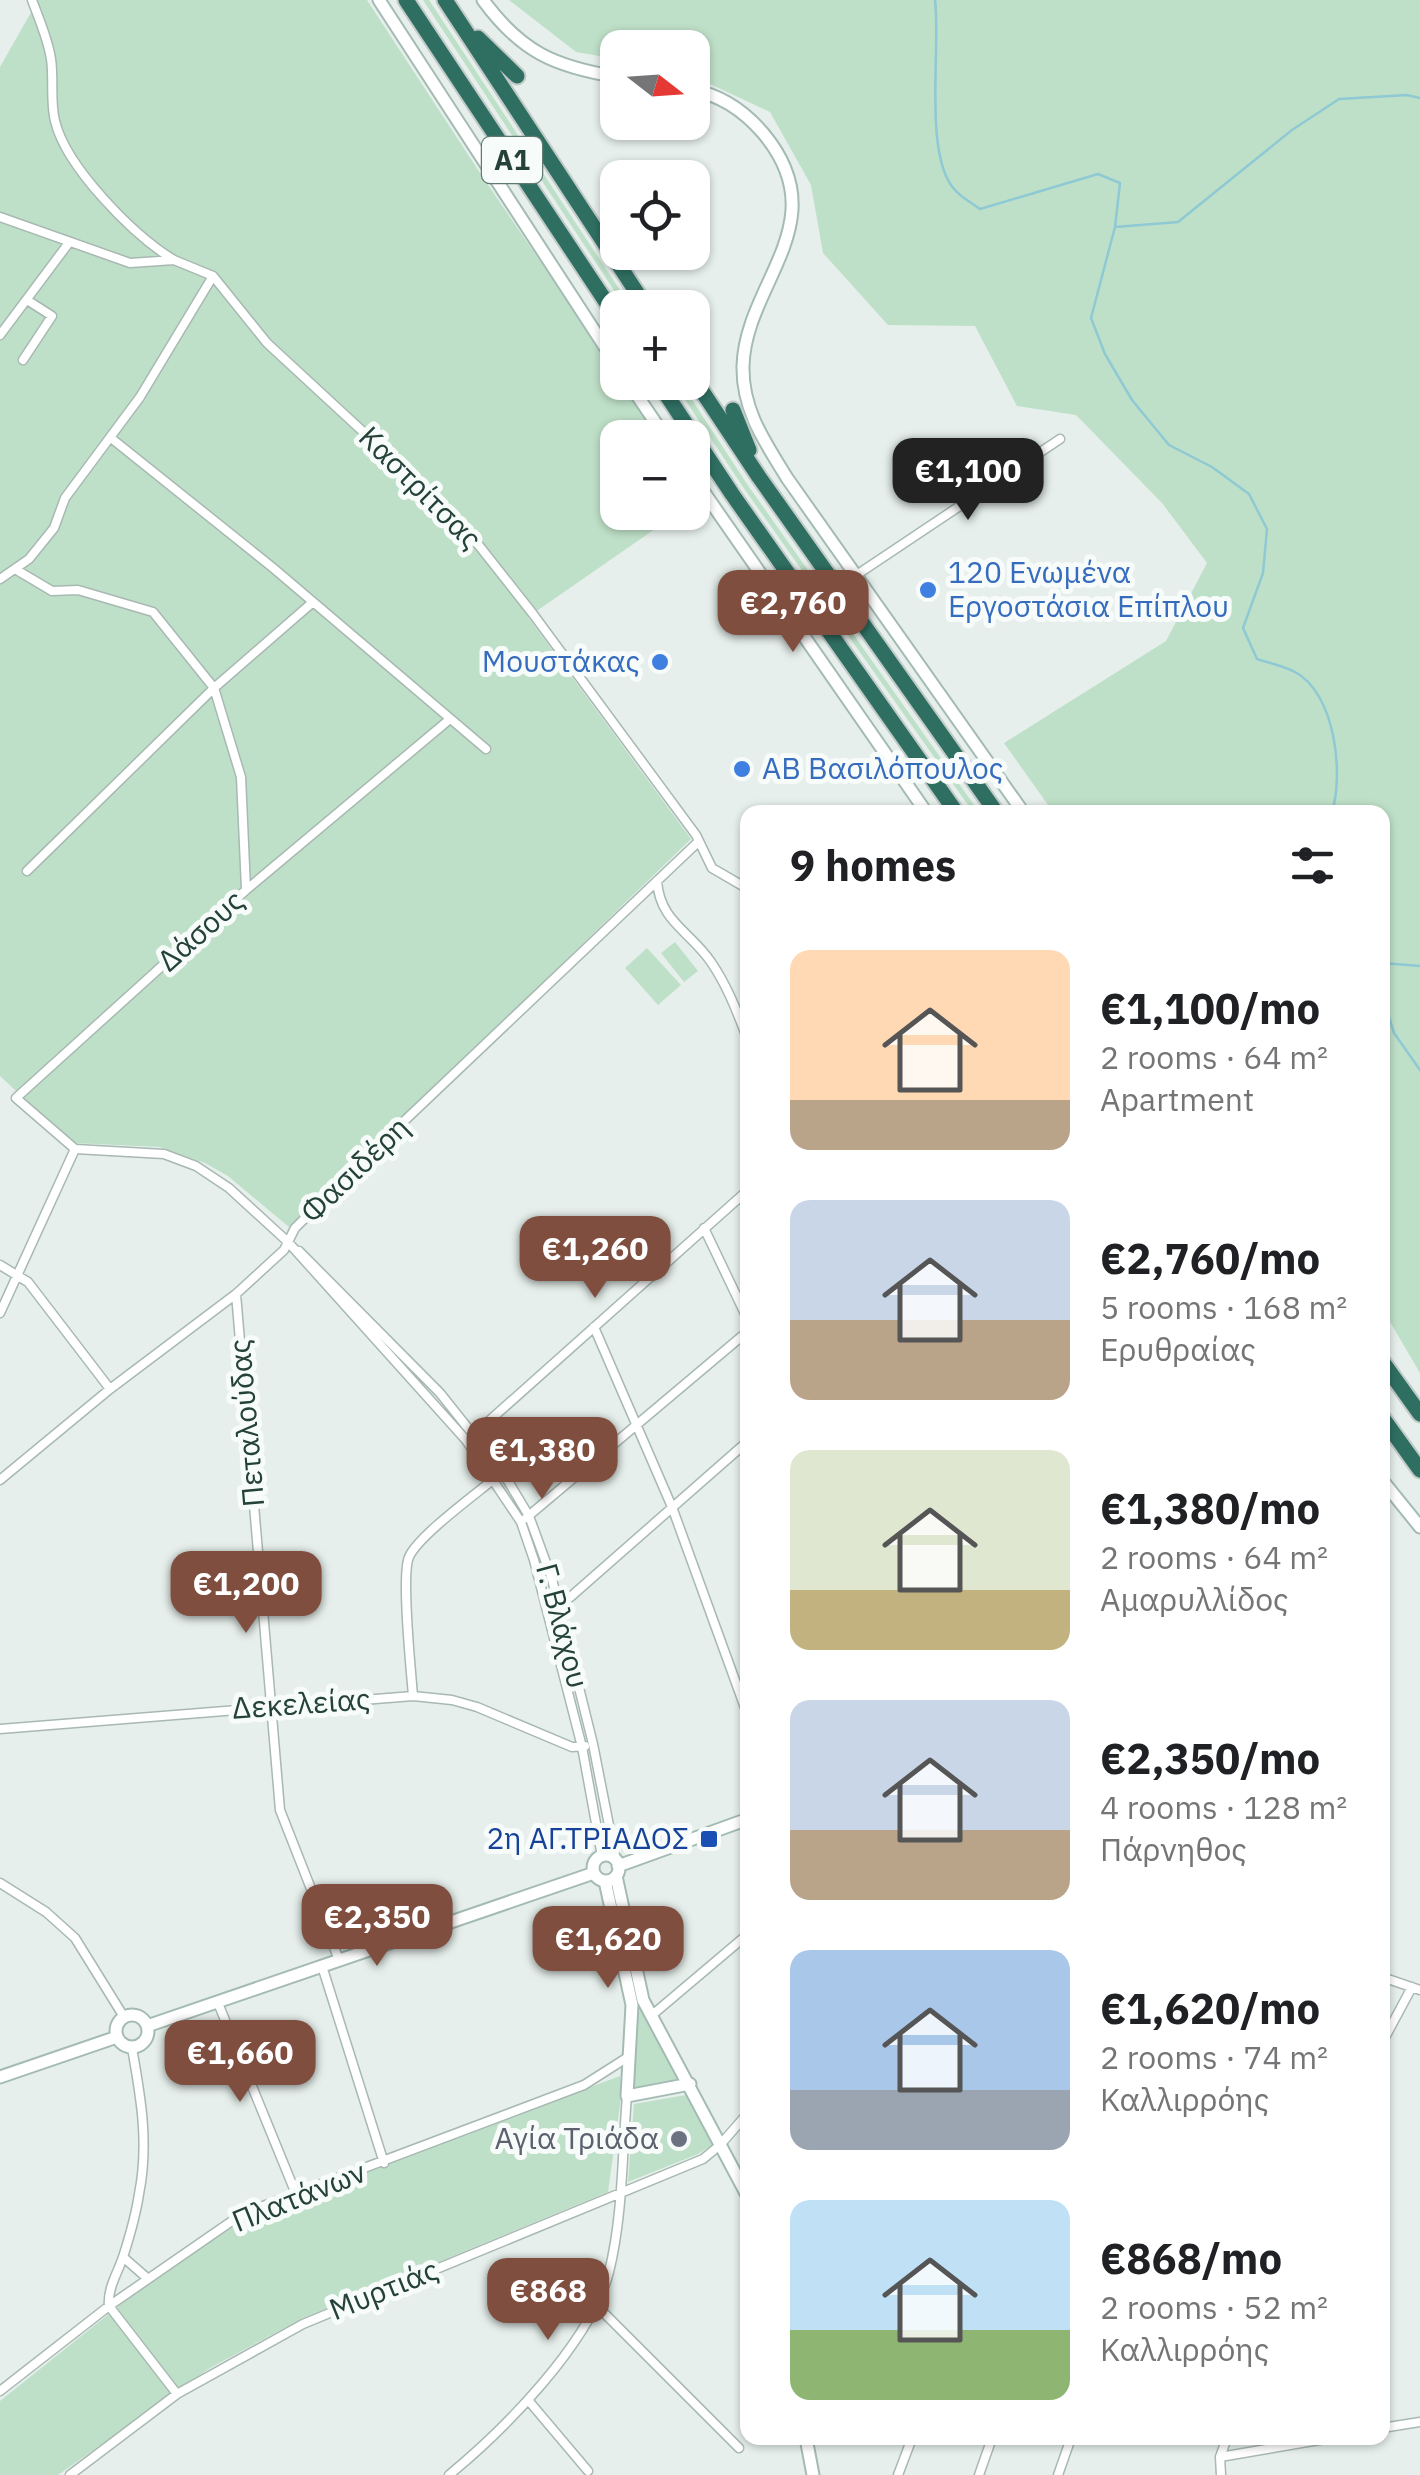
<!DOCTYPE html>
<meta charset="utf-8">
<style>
:root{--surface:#fff;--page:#f2f2f2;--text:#202124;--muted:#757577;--accent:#7f4e3f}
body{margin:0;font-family:"IBM Plex Sans",sans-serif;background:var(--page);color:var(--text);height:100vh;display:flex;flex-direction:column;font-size:38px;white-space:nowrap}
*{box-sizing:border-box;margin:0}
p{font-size:32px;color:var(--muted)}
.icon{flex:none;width:55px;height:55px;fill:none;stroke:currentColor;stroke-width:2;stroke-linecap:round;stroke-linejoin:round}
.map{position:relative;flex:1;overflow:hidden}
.panel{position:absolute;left:740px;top:805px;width:650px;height:1640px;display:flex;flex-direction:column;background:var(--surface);border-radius:20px;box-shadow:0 2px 8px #0004}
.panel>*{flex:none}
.needle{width:65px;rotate:107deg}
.tools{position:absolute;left:600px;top:30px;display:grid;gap:20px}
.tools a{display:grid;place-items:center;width:110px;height:110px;border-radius:20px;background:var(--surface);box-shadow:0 2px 8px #0004;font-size:50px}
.price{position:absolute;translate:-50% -85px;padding:0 22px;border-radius:20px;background:var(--accent);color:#fff;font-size:32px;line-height:65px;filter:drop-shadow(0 2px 5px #0008)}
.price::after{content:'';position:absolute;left:50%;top:60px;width:30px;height:22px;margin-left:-15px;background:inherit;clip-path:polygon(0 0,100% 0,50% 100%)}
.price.current{background:#222;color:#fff}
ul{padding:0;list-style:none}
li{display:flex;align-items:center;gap:30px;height:250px;padding:0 50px}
li span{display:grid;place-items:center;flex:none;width:280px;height:200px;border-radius:20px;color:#555}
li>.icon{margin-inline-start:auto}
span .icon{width:120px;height:120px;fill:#fffc;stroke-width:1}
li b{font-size:42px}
h2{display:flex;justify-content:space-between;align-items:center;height:120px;padding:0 50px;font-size:42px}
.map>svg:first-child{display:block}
</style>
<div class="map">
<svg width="1420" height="2475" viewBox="0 0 1420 2475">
<rect width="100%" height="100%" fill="#e6efeb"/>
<!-- green -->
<path fill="#bfe0c8" d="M38,0h329l115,176 135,198 1,8 5,1 38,54 -43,1v74l60,1 -150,104 163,222 -402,388 -61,-51 -23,-13 -45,-16 -88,-4 -72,-67v-1009z
M423,0h6l202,307h-6z
M509,0h911v1373l-37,-63 -1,-498h-329l-49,-69 162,-102 41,-78 -45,-60 -86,-88 -59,-9 -42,-80 -87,-1 -65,-72 -12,-68 -41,-73 -77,-36 -1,-28h-74l-1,11 -41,-7z
M674,383h7l66,101 232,328h-6l-230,-325z
M675,942l23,29 -14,11 -23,-29z
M647,948l34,37 -23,20 -33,-37z
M640,2010l3,1 38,69 -50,10 5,-75z
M620,2076l1,22 -13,94 -305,126 -93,50 -152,107h-58v-74l130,-104 114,-80z
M686,2095l26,50 -14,9 -70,28 6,-78z"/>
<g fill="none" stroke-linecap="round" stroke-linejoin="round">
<!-- stream -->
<path stroke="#8ec9d4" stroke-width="2.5" d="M935,0c6,47 -12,156 20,190 7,8 17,13 25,19l118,-35 22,9 -5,44 -24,91 14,36 27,46 37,45 43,22 37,27 18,35 -4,44 -20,55 14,31c12,4 27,7 38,13 40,21 49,101 37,140
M1115,227l63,-5 114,-92 47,-31 68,-4 13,3
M1382,963l38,3
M1382,995l12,38 26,37"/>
<defs>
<path id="street" d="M32,0c7,19 16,39 19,59 3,20 -1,42 4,62 11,46 78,114 119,139
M0,217l130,46 44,-3 39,16 54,67 170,157 40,43 56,71 163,221 16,33 36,21
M0,335l68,-91
M23,360l29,-44 -25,-16
M111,438l161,129 214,182
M15,569l37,22 26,-1 75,22 61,76 27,89 5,112
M855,576l205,-137
M0,579l29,-20 25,-31 11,-30 75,-101 73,-121
M27,871l187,-183 99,-86
M657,881c3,41 33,50 54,81 17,25 26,50 37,78
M75,1149l89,5 32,12 33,22 59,54 178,198 55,82 13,38 48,187 20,109
M75,1149l-59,-51 230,-208 204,-171
M704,1228l44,92
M299,1251l141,142 62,78 27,45 23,63 41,165 23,117
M0,1265l28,17 82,107
M236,1294l44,516 59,150
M0,1313l75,-164
M594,1327l78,180 76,209
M471,1437l277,-247
M0,1480l110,-91 126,-95 48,-44 11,-22 105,-103 297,-282
M526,1518l222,-187
M559,1607l189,-166
M413,1696c-2,-26 -12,-121 -4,-139 9,-21 67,-63 86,-79
M0,1729l413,-33 39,4 25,7 95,40 13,-1
M0,1883l46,29 29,26 49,79
M322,1966l62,197
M1382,1977l38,13
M218,2003l78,191
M651,2016l97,-82
M1382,2043l30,-56
M132,2048c9,50 17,96 7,146 -3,20 -9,41 -15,60 -5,17 -17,34 -15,52l68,88
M123,2257l24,21
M596,2305l143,143
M0,2391l109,-85 133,-92 342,-129 44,-28
M528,2400l60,71
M1382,2428l38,-6
M1220,2457l111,-19
M70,2475l107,-81 126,-70 400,-165 17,-14 28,-32
M449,2475c56,-46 141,-132 160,-203 14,-56 13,-118 18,-176
M898,2475l14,-37
M979,2475l13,-37
M1058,2475l13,-37
M1221,2475l-1,-18 7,-19"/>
<path id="secondary" d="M379,0l239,367
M483,0c38,52 72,67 135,77
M692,90c29,5 53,22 71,43 75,89 -18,150 -20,233 -1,44 22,76 44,112l236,334
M628,382l38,56
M692,475l234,337
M1382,1480l38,47
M593 1868a13 13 0 1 1 26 0a13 13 0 1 1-26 0Z
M618,1866l130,-47
M616,1876l27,124 105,197
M605,1881l27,124 -5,91 63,-12
M116 2031a16 16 0 1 1 32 0a16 16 0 1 1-32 0Z
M147,2026l447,-153
M0,2077l117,-40
M806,2438l7,37"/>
<path id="highway" d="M406,0l212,320
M445,0l202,308
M478,38l39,38
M692,376l67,101 237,335
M658,382l74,112 224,318
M733,410l16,40
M1382,1361l38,53
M1382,1417l38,53"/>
</defs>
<!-- street casing -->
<use href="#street" stroke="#a8b8b2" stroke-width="11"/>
<!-- secondary casing -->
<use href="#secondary" stroke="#a4bbb3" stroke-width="15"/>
<!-- highway casing -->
<use href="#highway" stroke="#c2cac8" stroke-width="19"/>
<!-- street -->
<use href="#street" stroke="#fff" stroke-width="8"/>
<!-- secondary -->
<use href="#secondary" stroke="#fff" stroke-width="11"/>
<!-- highway -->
<use href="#highway" stroke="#2f6f62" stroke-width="15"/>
</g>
<!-- markers -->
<g fill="#3f7fe0" stroke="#f7fbf9" stroke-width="4">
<circle cx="928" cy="590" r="10"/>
<circle cx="660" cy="662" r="10"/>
<circle cx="742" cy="769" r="10"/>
</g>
<rect fill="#1a4fb4" stroke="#f7fbf9" stroke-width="4" x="699" y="1829" width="20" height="20" rx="5"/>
<circle fill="#6b7280" stroke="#f7fbf9" stroke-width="4" cx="679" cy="2139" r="10"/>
<g text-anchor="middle" stroke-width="10" stroke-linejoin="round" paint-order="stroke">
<!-- shield labels -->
<rect fill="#f7fbf9" stroke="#637a73" stroke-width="2.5" x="482" y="137" width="60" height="46" rx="8"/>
<g font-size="28" font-weight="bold" fill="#24423a">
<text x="512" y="170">Α1</text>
</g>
<!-- street labels -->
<g font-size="30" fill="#24423a" stroke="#f7fbf9">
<text transform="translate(420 488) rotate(45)" y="10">Καστρίτσας</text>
<text transform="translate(201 931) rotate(-42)" y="10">Δάσους</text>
<text transform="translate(355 1170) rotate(-44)" y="10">Φασιδέρη</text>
<text transform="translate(247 1423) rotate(-95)" y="10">Πεταλούδας</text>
<text transform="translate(562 1626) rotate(75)" y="10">Γ. Βλάχου</text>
<text transform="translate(301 1704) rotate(-4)" y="10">Δεκελείας</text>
<text transform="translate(299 2197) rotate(-22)" y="10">Πλατάνων</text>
<text transform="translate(384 2290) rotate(-22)" y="10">Μυρτιάς</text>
</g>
<!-- shop labels -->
<g font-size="30" fill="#366cbe" stroke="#f7fbf9" text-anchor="start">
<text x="948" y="583">120 Ενωμένα<tspan x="948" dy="34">Εργοστάσια Επίπλου</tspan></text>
<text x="640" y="672" text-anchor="end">Μουστάκας</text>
<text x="762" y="779">ΑΒ Βασιλόπουλος</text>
</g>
<!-- transit labels -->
<g font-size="30" fill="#164399" stroke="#f7fbf9" text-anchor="end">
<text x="689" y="1849">2η ΑΓ.ΤΡΙΑΔΟΣ</text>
</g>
<!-- worship labels -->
<g font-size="30" fill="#5b616d" stroke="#f7fbf9" text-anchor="end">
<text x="659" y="2149">Αγία Τριάδα</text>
</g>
</g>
</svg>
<div class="tools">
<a><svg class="needle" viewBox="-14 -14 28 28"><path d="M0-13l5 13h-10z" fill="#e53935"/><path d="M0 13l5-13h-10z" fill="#757577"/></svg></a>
<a><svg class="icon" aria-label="locate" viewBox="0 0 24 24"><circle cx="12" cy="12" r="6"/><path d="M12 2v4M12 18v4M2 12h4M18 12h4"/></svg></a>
<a>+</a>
<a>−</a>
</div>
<b class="price current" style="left:968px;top:523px">€1,100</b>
<b class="price" style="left:793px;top:655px">€2,760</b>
<b class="price" style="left:595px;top:1301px">€1,260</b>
<b class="price" style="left:542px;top:1502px">€1,380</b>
<b class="price" style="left:246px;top:1636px">€1,200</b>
<b class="price" style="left:377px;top:1969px">€2,350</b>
<b class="price" style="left:608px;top:1991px">€1,620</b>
<b class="price" style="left:240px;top:2105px">€1,660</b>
<b class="price" style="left:548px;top:2343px">€868</b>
<section class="panel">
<h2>9 homes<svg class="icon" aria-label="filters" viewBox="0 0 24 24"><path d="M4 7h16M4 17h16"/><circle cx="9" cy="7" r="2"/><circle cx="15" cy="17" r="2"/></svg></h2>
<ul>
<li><span style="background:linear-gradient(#ffd9b3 75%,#b9a48a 0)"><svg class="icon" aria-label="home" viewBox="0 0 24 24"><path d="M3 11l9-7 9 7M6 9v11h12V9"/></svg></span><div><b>€1,100/mo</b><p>2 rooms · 64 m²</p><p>Apartment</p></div></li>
<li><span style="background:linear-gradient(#c9d6e8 60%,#b9a48a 0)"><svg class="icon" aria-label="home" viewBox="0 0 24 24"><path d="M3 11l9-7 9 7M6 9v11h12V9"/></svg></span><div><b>€2,760/mo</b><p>5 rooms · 168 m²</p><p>Ερυθραίας</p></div></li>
<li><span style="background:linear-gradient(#dfe7d0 70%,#c2b280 0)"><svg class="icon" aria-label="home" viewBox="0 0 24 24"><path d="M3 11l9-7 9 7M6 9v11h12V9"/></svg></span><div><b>€1,380/mo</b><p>2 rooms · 64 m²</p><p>Αμαρυλλίδος</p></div></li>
<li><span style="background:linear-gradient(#c9d6e8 65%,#b9a48a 0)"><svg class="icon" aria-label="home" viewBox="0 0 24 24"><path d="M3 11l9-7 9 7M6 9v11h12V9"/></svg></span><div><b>€2,350/mo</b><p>4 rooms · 128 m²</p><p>Πάρνηθος</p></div></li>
<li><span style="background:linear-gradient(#a9c7e8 70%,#9aa5b1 0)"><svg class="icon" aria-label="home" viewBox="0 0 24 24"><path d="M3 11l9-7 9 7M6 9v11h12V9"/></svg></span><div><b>€1,620/mo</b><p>2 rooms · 74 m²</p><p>Καλλιρρόης</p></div></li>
<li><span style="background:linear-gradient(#bfe0f5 65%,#8fb573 0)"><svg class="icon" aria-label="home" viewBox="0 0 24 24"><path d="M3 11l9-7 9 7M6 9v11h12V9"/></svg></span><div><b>€868/mo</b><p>2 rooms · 52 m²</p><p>Καλλιρρόης</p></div></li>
</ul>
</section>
</div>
